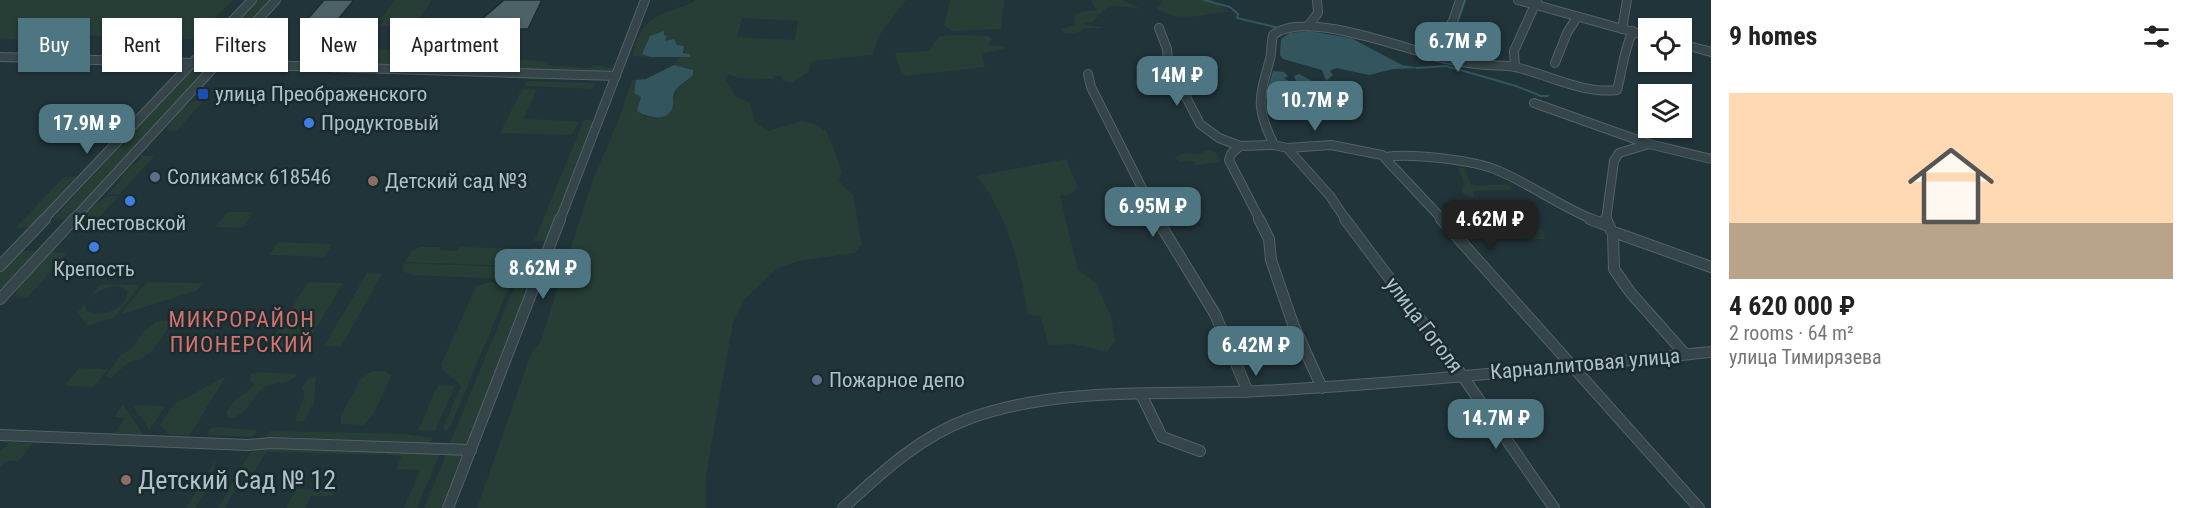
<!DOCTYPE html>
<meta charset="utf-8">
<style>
:root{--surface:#fff;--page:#f6f6f6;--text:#222;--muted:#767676;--line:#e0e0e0;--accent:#4e7682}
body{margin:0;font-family:"Roboto Condensed",sans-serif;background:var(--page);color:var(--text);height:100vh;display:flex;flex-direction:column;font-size:22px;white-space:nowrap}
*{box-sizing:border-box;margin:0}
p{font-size:20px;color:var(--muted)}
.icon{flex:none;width:33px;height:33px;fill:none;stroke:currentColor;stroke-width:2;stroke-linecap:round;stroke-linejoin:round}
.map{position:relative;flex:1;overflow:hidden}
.side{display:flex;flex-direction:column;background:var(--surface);width:480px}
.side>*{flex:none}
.guide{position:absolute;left:18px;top:18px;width:570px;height:54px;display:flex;gap:12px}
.tools{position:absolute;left:1638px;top:18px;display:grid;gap:12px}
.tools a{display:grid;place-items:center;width:54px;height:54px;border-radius:0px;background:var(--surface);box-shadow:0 2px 4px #0004;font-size:30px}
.price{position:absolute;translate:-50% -51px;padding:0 14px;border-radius:12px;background:var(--accent);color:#fff;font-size:20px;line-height:39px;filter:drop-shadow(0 2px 3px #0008)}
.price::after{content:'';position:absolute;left:50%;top:36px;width:18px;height:14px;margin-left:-9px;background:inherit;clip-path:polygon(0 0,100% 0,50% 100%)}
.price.current{background:#222;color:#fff}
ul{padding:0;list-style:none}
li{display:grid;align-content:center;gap:12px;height:318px;padding:0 18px}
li+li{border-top:2px solid var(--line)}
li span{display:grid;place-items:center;height:186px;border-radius:0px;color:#555}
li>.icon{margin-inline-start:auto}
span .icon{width:108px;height:108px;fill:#fffc;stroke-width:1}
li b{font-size:26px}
h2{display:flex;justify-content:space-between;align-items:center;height:72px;padding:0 18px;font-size:26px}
.pill{padding:0 21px;border-radius:0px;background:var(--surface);box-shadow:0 2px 4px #0004;font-size:21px;line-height:54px}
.pill.current{background:var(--accent);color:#fff}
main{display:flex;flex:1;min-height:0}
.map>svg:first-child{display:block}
</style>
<main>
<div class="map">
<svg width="1711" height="508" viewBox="0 0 1711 508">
<rect width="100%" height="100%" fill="#213439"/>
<!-- green -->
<path fill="#263e35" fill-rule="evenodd" d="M0,0h233l-40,39 -119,-4 -8,7 -25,6 6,-6 -47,-4z
M257,0h14l-25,28 -15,-1z
M395,0h37l-15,21h-4l-4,6 -29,-1 4,-6h-4z
M695,0h211l-28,37 -5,18 -61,6 -3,11 -18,11 -8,-2 -2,-5h-7v3l-36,-1 -9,-4 -3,6 9,16 14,6 7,21 12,8 34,-10 13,3 12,8 15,39 -3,10 14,14 9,50 -7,8 -56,8 -21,7 -34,32 -11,23 -10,55 -17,98v32h-229l55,-157 8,-8 52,-161 26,-61 14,-41h4l-2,13 7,3 -1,8 4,12 13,3 16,-16 3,-13 17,-15 -5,-7 -14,-3 5,-7 11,-1 -13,-12 -12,-4 -1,-9 -14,4 -8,18 8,3 -17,-1c6,-38 27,-42 59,-53zM742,18l56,3 -3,19 -58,-3z
M950,0h54l-3,29 -49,2 -8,-5z
M1092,0h31l18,9 -31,-4 -18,17 -9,2 23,4h-21l-5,4 -15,2 -5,-5 15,-4 -1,-9 6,-4 17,-2 -5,-7z
M1161,0h51l17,12c-29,1 -49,13 -74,-5l8,-5z
M956,35l33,1 3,3 -4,6 14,1 4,3 -24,4 3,14 -78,9 -6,-4 -6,-19 33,-2 12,-15z
M333,49l76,1v5l22,2 -7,7 -6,2 -90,-2 -6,-8z
M469,54h51l-3,5 31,3 -1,3 44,3 2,-3 21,3 1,2 -15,3 -142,-6v-10z
M192,71h10v3l-130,140 -11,5 -7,-1 130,-141z
M527,81l69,2 -3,6 -65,-3 -3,-1z
M522,89l15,1 -14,29 56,2 -7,14 -72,-2z
M201,98h5l-29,33 -11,-1 16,-22z
M584,120h7l3,4 -45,114 -5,3h-10z
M1203,150l13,2 5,10 -25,3 -2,-4 -16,1 -3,-5 10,-4 19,2z
M143,156h11l-34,38h-12l15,-16 -1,-3z
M1066,159l12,28 -7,7 -11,2 18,73 18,15 15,32 4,25 -8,11 -33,-8 -25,1 -9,-29 -12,-1c-8,-47 -20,-102 -52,-139z
M1457,167l7,1 7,16 4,2 31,-2 6,3 -2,3 -36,1v7l-11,-4 -1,-5 3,-4z
M64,177h13l-14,14 4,1 -6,1 -28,34 -18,1z
M107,196h12l-25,27 -8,-2c-3,-12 14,-18 21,-25z
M228,212h24l1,1 -10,15 -28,-1z
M1524,214l20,18 1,7h-12l-21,-22z
M278,242l55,2 -9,13 -55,-2z
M420,247h20l-1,3 18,1 2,-4 66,2 -13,30h-7l5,-13 -105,-4 7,-11z
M531,248h10l2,5 -10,24 -15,2z
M21,251h17l-38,42v-20z
M50,252l17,1 -39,44 -14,-1 3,-4 -1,-3z
M404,263l105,4 -5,12 -92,-4 -10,-4z
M367,273l15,1 -41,73 -17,-1z
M146,282l56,1 -4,7 -78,25z
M308,282l35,1 -40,67 -37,-1z
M490,282l21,1 -60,142 -3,5h-4l-1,-2 18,-42 -18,-16 -2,-5 35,-79z
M516,283h10l3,5 -60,152 -5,5h-15z
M101,284l39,1 -25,32 -27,9 -11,-13zM119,286l8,5c1,17 -26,28 -40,20l-2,-7c8,-12 20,-17 34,-18z
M164,320l9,2 -21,29 -12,8 -12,4 -17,15 -5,-3 15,-20 10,-6 12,-17 13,-10z
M79,368l29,1 -14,18 -30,-1z
M372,371h13l7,4 -19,40 -9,10 -23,-1v-9l20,-36z
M259,372l37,2v2c-10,10 -20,5 -31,11 -17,10 -13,27 -35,31l-4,-4c9,-22 21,-17 28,-30l-4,-3v-7z
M226,376l-36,59h-20l-10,-10 13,-20z
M316,376l-2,26 -10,19 -8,1c-1,-13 13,-21 6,-35l7,-9z
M438,385l17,1 -20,45 -17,-1z
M123,404l20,30 -28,-1 10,-15 -11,-1z
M132,405l33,1 -15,24z
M218,427l38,3 1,3 -6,4 -43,-2 1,-6z
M270,431l135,3 28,4 -3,5 -164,-7z
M9,442l24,1 -14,18h-13l-6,7v-16z
M266,446l119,4 -2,5 -117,-3 -12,20h-9l-20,36h-7l31,-54 7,-6z
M388,450l53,1 -24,57h-13l16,-38 -24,-1 6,-13 -16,-1z
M447,452l11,1 2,5 -19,50h-17z
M216,459l-5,22 -16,27h-9z
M296,489l39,1 -3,6h-21l-6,12h-19z"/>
<!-- water -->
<path fill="#33565e" d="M664,31v4l3,1 -2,5 9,-2 3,6 7,1 -1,7 7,1v3h-40l-8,-3 8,-18z
M1309,31l42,7 51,27 19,3 -28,1 -24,6 -33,-7 -6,3 3,4 -7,6 -4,-11 -39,-11 -3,-4 1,-16 9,-6z
M674,65l19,5v5c-5,5 -14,10 -18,16 -3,5 -1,9 -2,14 -3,18 -25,13 -36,6l4,-14 -7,-4 2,-13 10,-1z
M1273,71l11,1 4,4 -4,2 5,3h7l-2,-5 5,-2 13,7 -7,6 -3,14 5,3 -10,9 -23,-8 -9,-9z"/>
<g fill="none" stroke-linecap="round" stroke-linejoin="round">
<!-- stream -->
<path stroke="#33565e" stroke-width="2" d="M1204,0l26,7 8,7 -1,4 42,10
M1440,51l17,-28 8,-22
M1417,68l29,-2 70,20 25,10h7"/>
</g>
<!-- building -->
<path fill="#4c6267" stroke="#1c2c30" stroke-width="1.5" d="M324,0h30l-19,23 -30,-1z
M504,0h38l-14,29h-52l6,-10z"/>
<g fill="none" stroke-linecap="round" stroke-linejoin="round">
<defs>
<path id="minor-far1" d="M1518,0l130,36
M1308,26l10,-13 -1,-13
M1159,28l8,21 1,13 32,62 19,14 21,8 34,-1 13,3 44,-3 51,10 61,65
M1622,29l5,-29
M1682,44l29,8
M1430,54l23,-33 7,-21
M0,57l616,19
M1555,63l12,-30 10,-16
M1515,67l-1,-16 23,-51
M1088,74l3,13 67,133
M1534,103l115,41
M1274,145c-19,-39 -15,-46 -4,-86 2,-8 1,-16 3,-24 31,-26 132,14 169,23 14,3 30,6 45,7 11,1 22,0 32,3 32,8 65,26 98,22 6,-22 6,-38 16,-59
M1240,146l-9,8 -2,6 31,60
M1287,148l43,48 16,24
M1385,157c26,-4 90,3 114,14 33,14 62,36 95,49
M43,220l209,-220
M73,220l203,-220
M560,220l85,-220
M1606,220l8,-59 5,-8 30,-9 62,15"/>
<path id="minor" d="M1157,219l58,95 33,78
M1259,219l10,20 2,21 22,64 29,64
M1345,219l114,152 95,137
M1441,219l258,289
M1590,219l18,7
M1606,219l7,15 1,35 16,23 55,62
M1611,231l100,36
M0,266l45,-47
M0,299l74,-80
M1141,394l21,43 38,14
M0,435l248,10 23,-2 200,7
M448,508l112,-289
M843,508c37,-34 76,-71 125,-89 93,-34 195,-23 292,-28 150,-8 301,-24 451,-39"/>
</defs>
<!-- minor-far1 casing -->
<use href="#minor-far1" stroke="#526367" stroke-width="10"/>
<!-- minor casing -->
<use href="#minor" stroke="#526367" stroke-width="12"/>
<!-- minor-far1 -->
<use href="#minor-far1" stroke="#354549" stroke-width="8"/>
<!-- minor -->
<use href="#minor" stroke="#354549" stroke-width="10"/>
</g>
<!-- markers -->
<rect fill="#1a4fb4" stroke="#1a2a2e" stroke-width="2" x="197" y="88" width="12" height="12" rx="3"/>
<g fill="#3f7fe0" stroke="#1a2a2e" stroke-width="2">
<circle cx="309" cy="123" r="6"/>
<circle cx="130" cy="201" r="6"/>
<circle cx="94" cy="247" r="6"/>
</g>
<g fill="#5c6f8a" stroke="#1a2a2e" stroke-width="2">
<circle cx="155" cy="177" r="6"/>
<circle cx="817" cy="380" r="6"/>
</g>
<g fill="#8d6e63" stroke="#1a2a2e" stroke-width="2">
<circle cx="373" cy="181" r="6"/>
<circle cx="126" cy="480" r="6"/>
</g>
<g text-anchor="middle" stroke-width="5" stroke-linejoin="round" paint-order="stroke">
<!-- poi labels -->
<g font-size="21" fill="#afc1c5" stroke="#1a2a2e" text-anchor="start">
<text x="215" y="101">улица Преображенского</text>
<text x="321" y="130">Продуктовый</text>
<text x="167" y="184">Соликамск 618546</text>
<text x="385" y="188">Детский сад №3</text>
<text x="130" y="230" text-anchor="middle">Клестовской</text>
<text x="94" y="276" text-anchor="middle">Крепость</text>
<text x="829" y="387">Пожарное депо</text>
</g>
<!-- street labels -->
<g font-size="21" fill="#afc1c5" stroke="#1a2a2e">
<text transform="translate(1424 325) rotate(53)" y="7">улица Гоголя</text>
<text transform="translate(1585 364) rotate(-5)" y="7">Карналлитовая улица</text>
</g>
<!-- neighbourhood labels -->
<g font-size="22" letter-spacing="1.5" fill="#d6726d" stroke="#1a2a2e">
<text x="242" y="327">МИКРОРАЙОН<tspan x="242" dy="25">ПИОНЕРСКИЙ</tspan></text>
</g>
<!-- near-poi labels -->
<g font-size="26" fill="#afc1c5" stroke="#1a2a2e" text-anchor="start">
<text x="138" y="489">Детский Сад № 12</text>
</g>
</g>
</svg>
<div class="tools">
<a><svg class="icon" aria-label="locate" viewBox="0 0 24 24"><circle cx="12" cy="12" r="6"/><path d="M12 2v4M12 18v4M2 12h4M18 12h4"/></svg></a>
<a><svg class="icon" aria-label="layers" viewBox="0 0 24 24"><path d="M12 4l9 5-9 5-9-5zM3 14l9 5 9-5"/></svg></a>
</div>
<b class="price" style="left:1458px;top:73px">6.7M ₽</b>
<b class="price" style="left:1177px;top:107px">14M ₽</b>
<b class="price" style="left:1315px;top:132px">10.7M ₽</b>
<b class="price" style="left:87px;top:155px">17.9M ₽</b>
<b class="price" style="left:1153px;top:238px">6.95M ₽</b>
<b class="price current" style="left:1490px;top:251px">4.62M ₽</b>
<b class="price" style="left:543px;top:300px">8.62M ₽</b>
<b class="price" style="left:1256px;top:377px">6.42M ₽</b>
<b class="price" style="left:1496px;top:450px">14.7M ₽</b>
<div class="guide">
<a class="pill current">Buy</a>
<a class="pill">Rent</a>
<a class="pill">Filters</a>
<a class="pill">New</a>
<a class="pill">Apartment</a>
</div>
</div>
<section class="side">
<h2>9 homes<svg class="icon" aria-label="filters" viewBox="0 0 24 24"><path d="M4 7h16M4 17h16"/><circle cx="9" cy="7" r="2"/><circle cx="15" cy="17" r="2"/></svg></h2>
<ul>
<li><span style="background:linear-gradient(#ffd9b3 70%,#b9a48a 0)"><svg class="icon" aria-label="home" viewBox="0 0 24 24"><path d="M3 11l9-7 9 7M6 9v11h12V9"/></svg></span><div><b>4 620 000 ₽</b><p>2 rooms · 64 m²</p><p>улица Тимирязева</p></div></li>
</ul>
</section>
</main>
